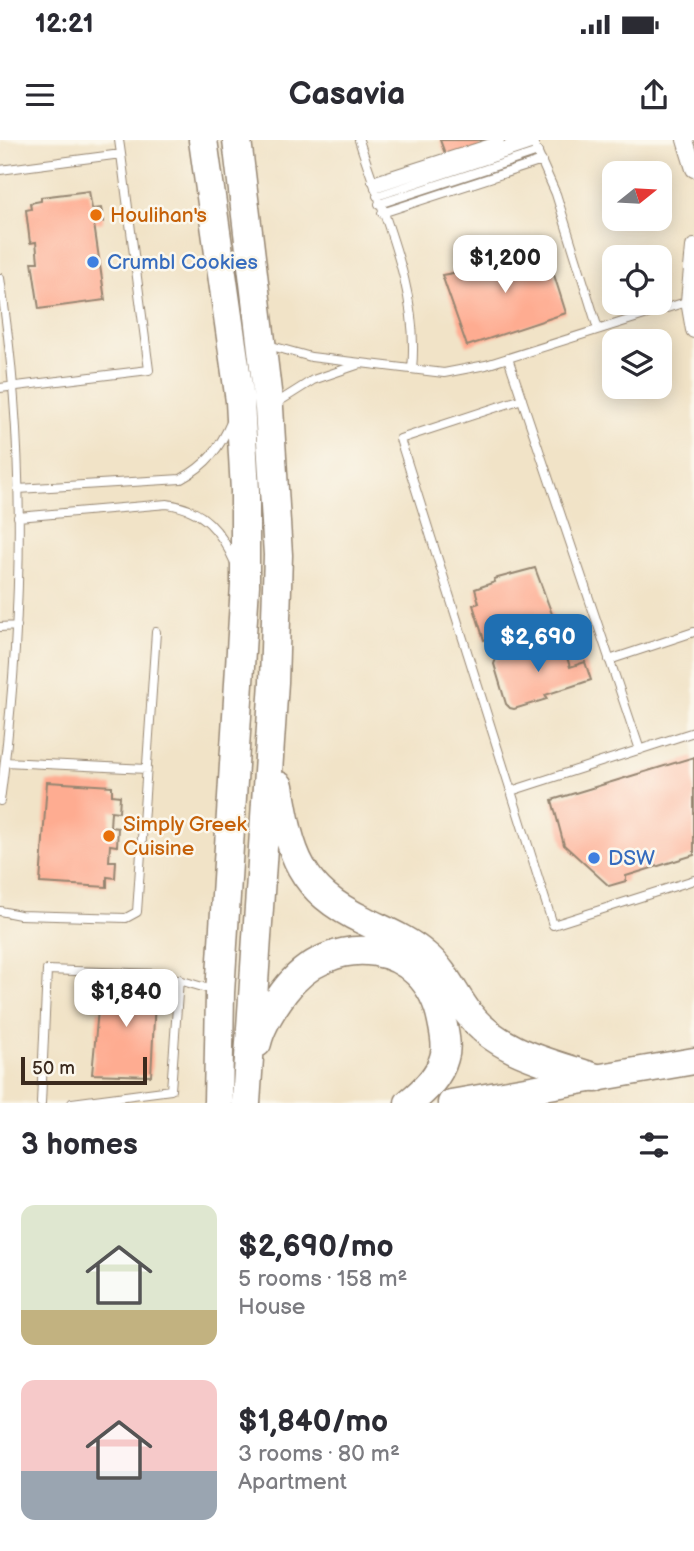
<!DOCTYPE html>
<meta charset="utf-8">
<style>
:root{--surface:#fff;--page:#f2f2f3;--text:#2b2b33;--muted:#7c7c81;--accent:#1f6fb2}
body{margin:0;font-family:"Balsamiq Sans",sans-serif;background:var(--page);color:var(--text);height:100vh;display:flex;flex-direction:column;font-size:26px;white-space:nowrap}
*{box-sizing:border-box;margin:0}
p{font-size:23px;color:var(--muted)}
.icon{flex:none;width:38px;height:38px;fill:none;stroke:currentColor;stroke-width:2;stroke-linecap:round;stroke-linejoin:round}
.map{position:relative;height:963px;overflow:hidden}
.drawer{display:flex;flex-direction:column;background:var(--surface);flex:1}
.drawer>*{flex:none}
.needle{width:46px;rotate:72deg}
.controls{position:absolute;left:602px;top:21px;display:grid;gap:14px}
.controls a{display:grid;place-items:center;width:70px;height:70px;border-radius:14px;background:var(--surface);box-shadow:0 4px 18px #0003;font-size:35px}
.scale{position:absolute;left:21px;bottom:18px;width:126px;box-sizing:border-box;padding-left:7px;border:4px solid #3b2a1e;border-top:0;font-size:19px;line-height:24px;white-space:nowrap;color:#3b2a1e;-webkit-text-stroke:5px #fbf7ec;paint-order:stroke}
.price{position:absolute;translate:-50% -60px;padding:0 16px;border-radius:14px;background:#fff;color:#222;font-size:23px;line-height:46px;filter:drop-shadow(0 2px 4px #0008)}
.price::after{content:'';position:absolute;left:50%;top:42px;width:21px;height:16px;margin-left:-10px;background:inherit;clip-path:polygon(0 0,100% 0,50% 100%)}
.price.selected{background:var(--accent);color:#fff}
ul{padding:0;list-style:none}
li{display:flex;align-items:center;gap:21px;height:175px;padding:0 21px}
li span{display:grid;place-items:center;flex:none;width:196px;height:140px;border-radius:14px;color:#555}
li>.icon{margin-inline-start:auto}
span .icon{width:84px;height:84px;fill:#fffc;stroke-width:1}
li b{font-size:30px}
h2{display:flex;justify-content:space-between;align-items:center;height:84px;padding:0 21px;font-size:30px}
.status{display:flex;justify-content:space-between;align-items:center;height:49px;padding:0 35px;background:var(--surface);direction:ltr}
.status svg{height:19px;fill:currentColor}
header{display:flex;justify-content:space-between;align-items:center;height:91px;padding:0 21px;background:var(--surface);font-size:32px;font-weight:800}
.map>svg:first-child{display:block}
</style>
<div class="status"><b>12:21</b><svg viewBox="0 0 49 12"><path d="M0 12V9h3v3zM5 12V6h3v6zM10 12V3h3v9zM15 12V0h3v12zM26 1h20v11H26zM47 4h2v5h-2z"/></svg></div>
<header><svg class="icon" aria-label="menu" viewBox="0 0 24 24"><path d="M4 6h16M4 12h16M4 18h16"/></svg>Casavia<svg class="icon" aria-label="share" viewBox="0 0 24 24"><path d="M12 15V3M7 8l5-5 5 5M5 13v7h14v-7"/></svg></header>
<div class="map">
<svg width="694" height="963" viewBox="0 0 694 963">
<rect width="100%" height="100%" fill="#fbf7ec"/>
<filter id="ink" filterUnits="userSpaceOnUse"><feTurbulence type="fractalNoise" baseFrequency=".0143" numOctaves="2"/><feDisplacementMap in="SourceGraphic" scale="14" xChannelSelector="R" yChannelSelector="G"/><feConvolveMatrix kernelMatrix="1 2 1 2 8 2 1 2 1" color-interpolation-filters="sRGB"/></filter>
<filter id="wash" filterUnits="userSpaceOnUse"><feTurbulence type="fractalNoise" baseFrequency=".00686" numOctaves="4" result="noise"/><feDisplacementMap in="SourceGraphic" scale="28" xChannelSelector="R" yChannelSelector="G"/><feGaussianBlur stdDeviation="1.57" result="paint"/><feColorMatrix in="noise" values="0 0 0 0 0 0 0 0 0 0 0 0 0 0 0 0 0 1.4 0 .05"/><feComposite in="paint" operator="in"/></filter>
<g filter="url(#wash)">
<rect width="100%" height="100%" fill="#f1e3c7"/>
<g id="blocks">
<!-- building -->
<path fill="#feac91" d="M440,0h51l-12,4 10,32 -32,10z
M89,51l3,18 9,-1 2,9v5l-9,2 11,76 -66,9 -7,-47h6l-2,-20 -6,1 -4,-33 5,-1 -1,-6 11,-2v-4z
M544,103l22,70 -99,33 -25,-71 22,-4z
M535,428l24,65 -64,20 -5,-15 -6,2 -11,-35 6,-2 -4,-14 20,-7 -1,-3z
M561,498l9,29 15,-5 6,18 -46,15 2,4 -33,10 -4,-1 -4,-4 -12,-40 2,-5z
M694,617v98l-68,21v5l-17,5 -45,-41 -12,-45z
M47,642l65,4v9l8,1 -1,16 -8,-1 -1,16 8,1 -1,18 -7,-1 -1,16h7l-1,17 -8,-1v10l-67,-4z
M105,839l51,2 -5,95 -59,-2 6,-64 5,1z"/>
</g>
</g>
<g filter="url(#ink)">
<use href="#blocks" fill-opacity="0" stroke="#968672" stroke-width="2"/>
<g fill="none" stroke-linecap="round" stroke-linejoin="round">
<defs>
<path id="service" d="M359,0c23,73 61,151 53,229
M532,0l24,54 42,135
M0,30l121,-16 -2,-14
M372,41l128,-41
M375,48l148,-48
M377,56l157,-52
M379,64l159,-52
M382,73l160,-52
M0,138c27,172 23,350 0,523
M268,205l43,12 133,16 42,-8 203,-64
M508,218l132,392
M0,248l149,-18 -28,-216
M522,259l-122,40 111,352 183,-59
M275,264l38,-24 44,-15
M18,349l163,-10c26,-14 39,-31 51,-59
M18,377l149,-13c37,5 54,27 68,59
M0,487l17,-1
M609,520l85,-28
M5,622l142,7
M511,651l42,134 141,-45
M0,771l20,4 106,3 11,-6 19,-280
M41,963l6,-133 112,4 57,17
M72,963l99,-13 8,-111"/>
<path id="minor" d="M685,0l9,29
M694,107l-5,54 5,29"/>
<path id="primary" d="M451,963l243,-42"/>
<path id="trunk" d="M203,0l37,261 5,90v94l-25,408 -2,110
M237,0l32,268 9,147 -4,127 -28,421
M279,646c11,68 20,104 86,135 20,10 43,19 60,34 20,16 29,40 44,59 30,39 83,49 127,64
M257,903c4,-18 16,-36 27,-51 46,-63 142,-54 158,29 2,11 6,25 2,37 -5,19 -20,33 -35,45"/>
</defs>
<!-- service casing -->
<use href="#service" stroke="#968672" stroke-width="10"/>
<!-- minor casing -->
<use href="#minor" stroke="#968672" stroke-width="18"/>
<!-- primary casing -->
<use href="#primary" stroke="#968672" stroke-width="29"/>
<!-- trunk casing -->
<use href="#trunk" stroke="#968672" stroke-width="31"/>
<!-- service -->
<use href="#service" stroke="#fff" stroke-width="8"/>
<!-- minor -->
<use href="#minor" stroke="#fff" stroke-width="16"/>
<!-- primary -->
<use href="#primary" stroke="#fff" stroke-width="26"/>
<!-- trunk -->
<use href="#trunk" stroke="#fff" stroke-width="28"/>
</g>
</g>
<!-- markers -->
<g fill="#e8710a" stroke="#fbf7ec" stroke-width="2.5">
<circle cx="96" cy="75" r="7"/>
<circle cx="109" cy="696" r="7"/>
</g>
<g fill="#3f7fe0" stroke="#fbf7ec" stroke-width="2.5">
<circle cx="93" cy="122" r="7"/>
<circle cx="594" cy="718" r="7"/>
</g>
<g text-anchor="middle" stroke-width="5" stroke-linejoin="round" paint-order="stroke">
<!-- food labels -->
<g font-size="21" fill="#c56008" stroke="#fbf7ec" text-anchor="start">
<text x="110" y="82">Houlihan's</text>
<text x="123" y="691">Simply Greek<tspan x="123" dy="24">Cuisine</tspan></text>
</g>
<!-- shop labels -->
<g font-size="21" fill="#366cbe" stroke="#fbf7ec" text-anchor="start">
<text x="107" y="129">Crumbl Cookies</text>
<text x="608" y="725">DSW</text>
</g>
</g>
</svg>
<div class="controls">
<a><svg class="needle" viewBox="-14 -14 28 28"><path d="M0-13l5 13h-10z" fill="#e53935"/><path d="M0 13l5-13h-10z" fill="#7c7c81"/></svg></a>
<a><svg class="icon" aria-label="locate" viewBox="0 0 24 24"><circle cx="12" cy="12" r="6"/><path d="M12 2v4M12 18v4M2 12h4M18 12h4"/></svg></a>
<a><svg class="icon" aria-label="layers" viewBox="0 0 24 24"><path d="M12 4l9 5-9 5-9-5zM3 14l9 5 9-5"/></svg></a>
</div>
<div class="scale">50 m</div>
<b class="price" style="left:505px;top:155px">$1,200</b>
<b class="price selected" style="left:538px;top:534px">$2,690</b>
<b class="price" style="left:126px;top:889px">$1,840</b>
</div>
<section class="drawer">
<h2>3 homes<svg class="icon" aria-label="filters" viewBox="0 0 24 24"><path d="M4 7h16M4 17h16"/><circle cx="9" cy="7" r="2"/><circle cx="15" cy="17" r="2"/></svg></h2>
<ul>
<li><span style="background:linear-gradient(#dfe7d0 75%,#c2b280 0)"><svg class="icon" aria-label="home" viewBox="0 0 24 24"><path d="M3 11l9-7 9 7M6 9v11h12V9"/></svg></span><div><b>$2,690/mo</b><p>5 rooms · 158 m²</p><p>House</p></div></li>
<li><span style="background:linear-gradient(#f6c9c9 65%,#9aa5b1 0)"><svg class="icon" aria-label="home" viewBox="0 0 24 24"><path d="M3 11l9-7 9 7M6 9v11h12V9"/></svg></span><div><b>$1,840/mo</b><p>3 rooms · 80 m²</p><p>Apartment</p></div></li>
</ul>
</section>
